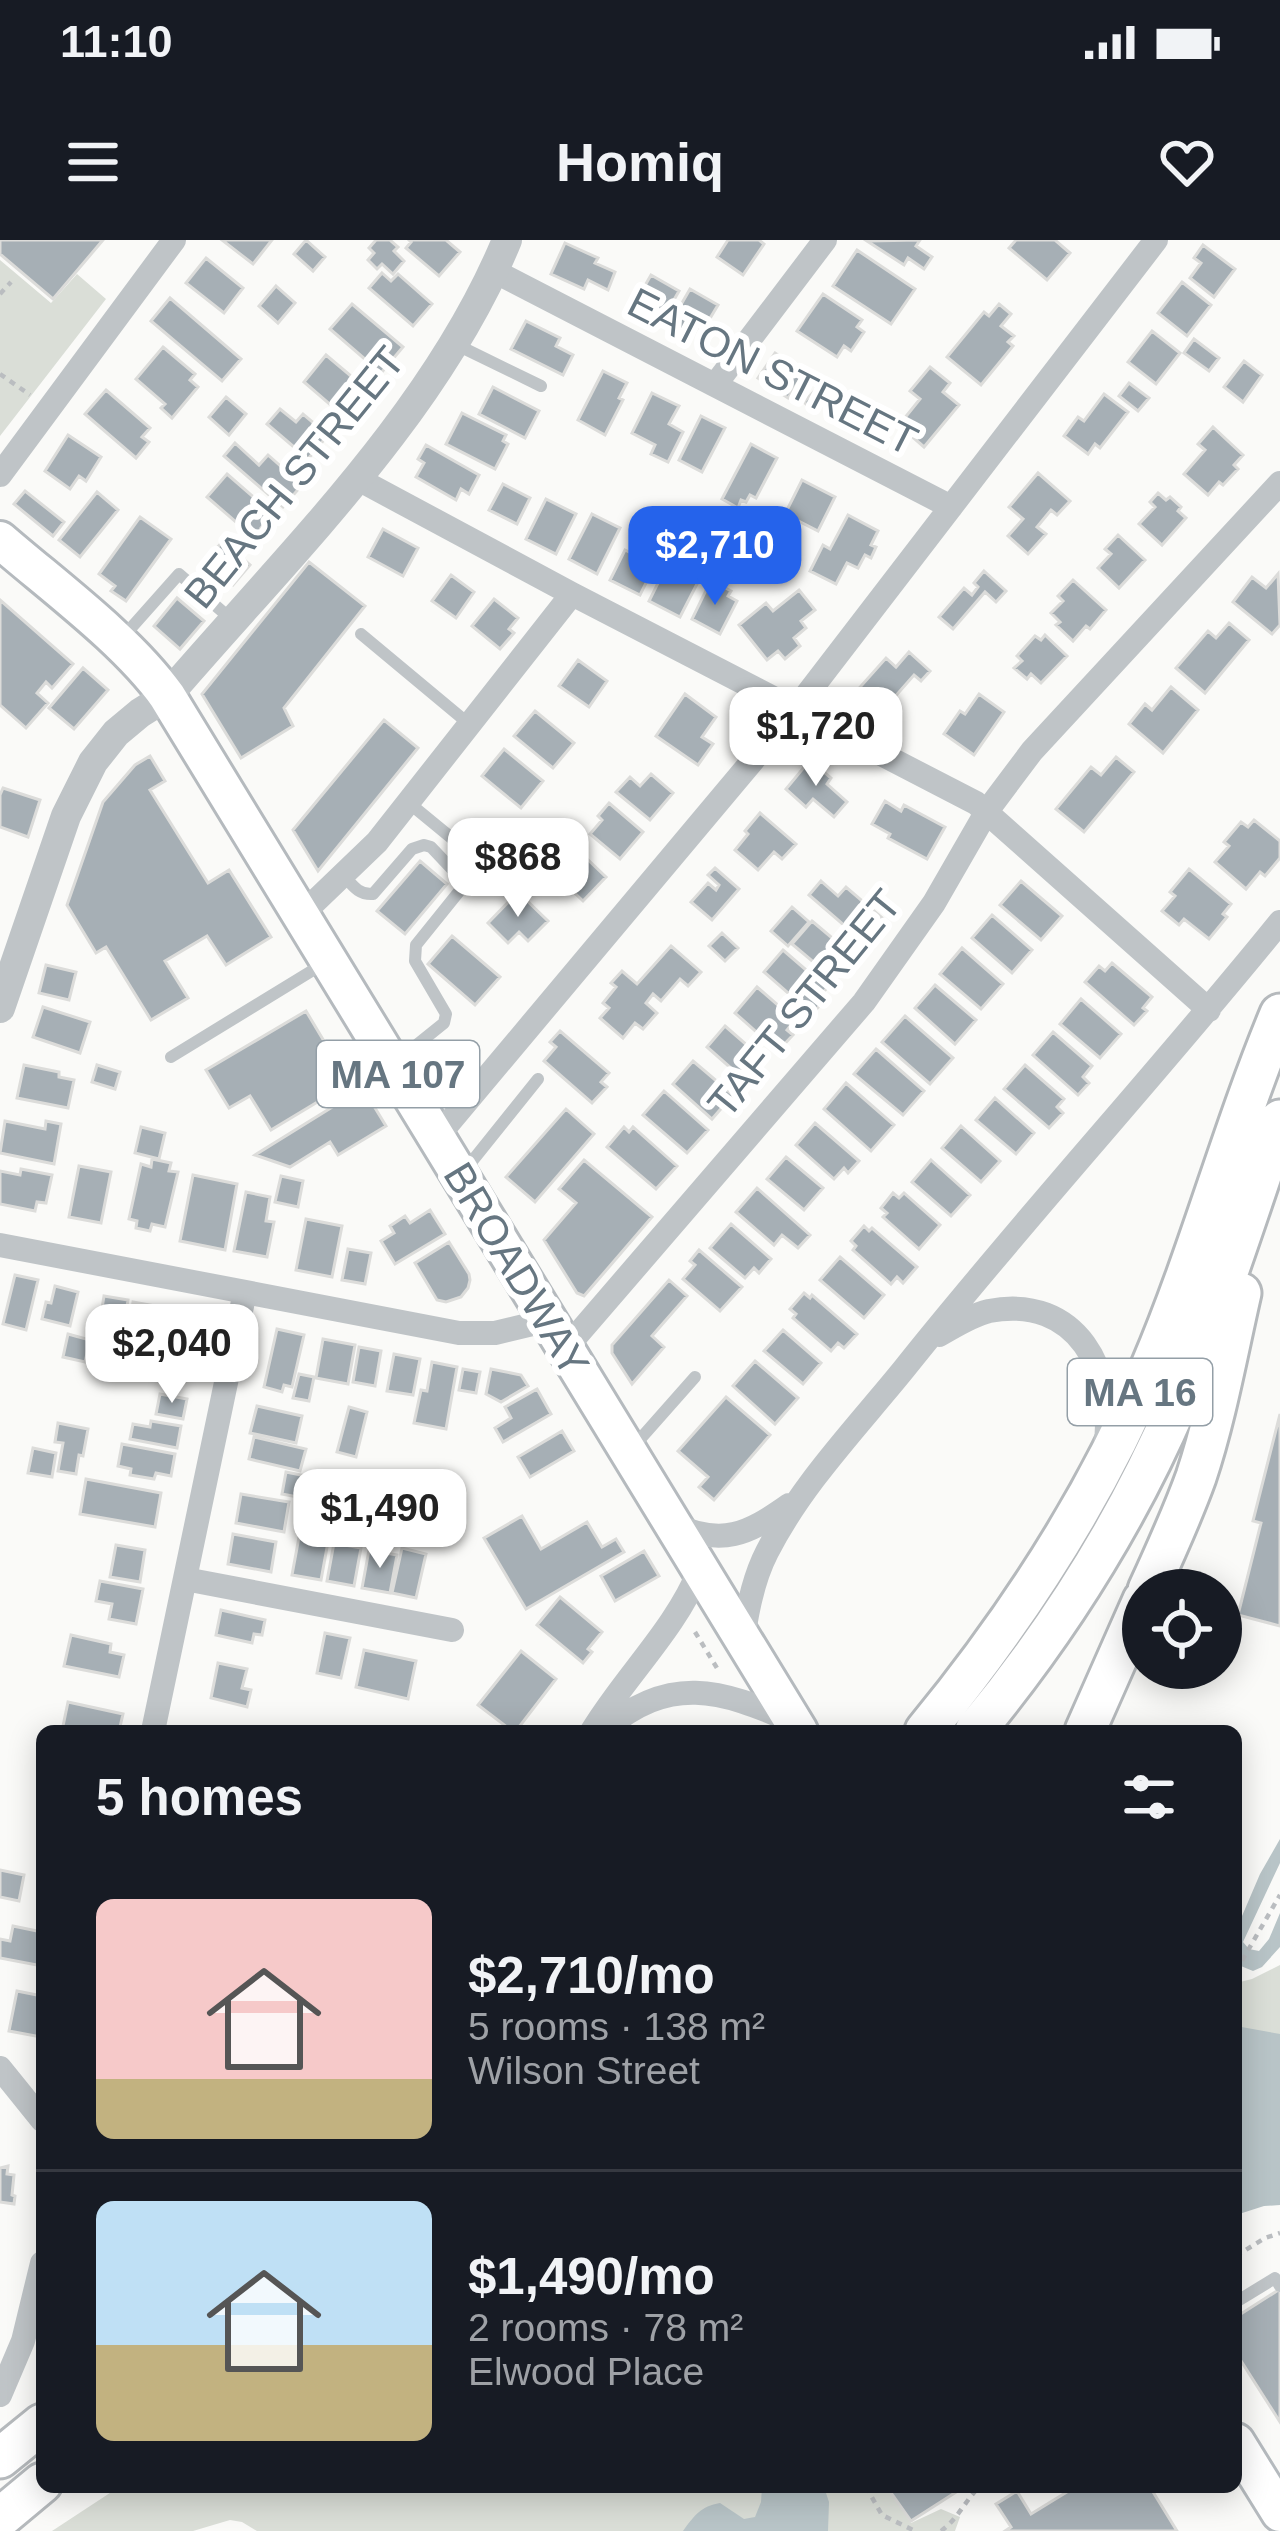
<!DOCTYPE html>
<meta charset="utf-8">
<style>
:root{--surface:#171b24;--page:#242831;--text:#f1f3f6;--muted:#9ea1a6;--line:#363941;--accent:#2563eb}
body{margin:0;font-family:Helvetica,sans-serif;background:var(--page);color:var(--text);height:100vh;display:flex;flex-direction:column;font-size:45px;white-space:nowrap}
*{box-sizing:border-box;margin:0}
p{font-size:39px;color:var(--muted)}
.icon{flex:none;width:66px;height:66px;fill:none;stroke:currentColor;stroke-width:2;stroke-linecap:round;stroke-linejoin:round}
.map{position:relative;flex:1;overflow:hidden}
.side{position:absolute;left:36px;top:1485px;width:1206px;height:768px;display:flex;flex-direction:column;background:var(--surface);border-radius:18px;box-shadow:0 6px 30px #0003}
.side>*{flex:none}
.fabs{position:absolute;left:1122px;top:1329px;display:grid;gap:24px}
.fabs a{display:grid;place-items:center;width:120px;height:120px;border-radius:50%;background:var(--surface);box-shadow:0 6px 30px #0003;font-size:60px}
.price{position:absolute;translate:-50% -102px;padding:0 27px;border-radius:24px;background:#fff;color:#222;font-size:39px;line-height:78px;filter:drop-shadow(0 3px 6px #0008)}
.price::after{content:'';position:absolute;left:50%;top:72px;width:36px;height:27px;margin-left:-18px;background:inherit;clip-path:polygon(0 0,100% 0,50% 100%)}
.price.selected{background:var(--accent);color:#fff}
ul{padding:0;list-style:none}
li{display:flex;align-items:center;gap:36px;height:300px;padding:0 60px}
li+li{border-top:3px solid var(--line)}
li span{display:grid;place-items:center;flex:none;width:336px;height:240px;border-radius:18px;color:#555}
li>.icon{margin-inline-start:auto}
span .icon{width:144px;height:144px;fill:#fffc;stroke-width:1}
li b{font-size:51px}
h2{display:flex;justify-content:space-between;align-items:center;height:144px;padding:0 60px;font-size:51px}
.status{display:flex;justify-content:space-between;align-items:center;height:84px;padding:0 60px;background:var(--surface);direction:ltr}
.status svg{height:33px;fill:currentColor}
header{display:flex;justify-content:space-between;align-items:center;height:156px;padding:0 60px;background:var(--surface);font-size:54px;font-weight:700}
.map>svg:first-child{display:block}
</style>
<div class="status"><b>11:10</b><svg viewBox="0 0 49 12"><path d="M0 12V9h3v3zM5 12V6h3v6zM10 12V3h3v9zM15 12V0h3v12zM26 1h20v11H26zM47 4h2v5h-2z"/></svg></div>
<header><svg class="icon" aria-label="menu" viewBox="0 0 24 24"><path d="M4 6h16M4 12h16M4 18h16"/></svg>Homiq<svg class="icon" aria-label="heart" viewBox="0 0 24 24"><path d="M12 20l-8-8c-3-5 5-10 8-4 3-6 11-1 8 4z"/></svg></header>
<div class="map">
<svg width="1280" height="2291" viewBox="0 0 1280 2291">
<rect width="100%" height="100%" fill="#fafaf8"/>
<!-- green -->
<path fill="#daded7" d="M0,20l51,43 26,-29 29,25 -106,137z
M1280,1725v124l-44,-5v-101l16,-4z
M119,2247h648l1,44h-511l-15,-9 -12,-2 -37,11h-141z
M808,2247h80l23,36 30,-14 19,8 -5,14h-151z"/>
<!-- water -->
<path fill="#b8c4c7" d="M1280,1599v24l-37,79 6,7 10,2 10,-12 11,-26v34l-18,20 -9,4 -17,-7v-34l24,-56z
M1236,1786l44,8v171l-16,1 -28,9z
M762,2247h62l5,15 -1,29h-145c11,-15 18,-25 37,-28l24,16 11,-2 6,-15z"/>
<!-- building -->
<path fill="#a6afb5" stroke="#dcdcda" stroke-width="3" d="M0,0h103l-50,59 -53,-45z
M222,0h50l-19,24z
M306,0l19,17 -12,14 -19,-17z
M376,0h14l8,7 -4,4 10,10 -11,13 -11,-10 -5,5 -9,-9 6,-7 -5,-5z
M409,0h37l14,12 -21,24 -33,-28 5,-6z
M728,0h31l5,4 -21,31 -26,-18z
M920,0l-4,6 16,11 -8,12 -16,-11 -4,7 -37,-24z
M1016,0h39l15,13 -23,27 -38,-32z
M565,3l33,15 -3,5 20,9 -7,18 -20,-10 -4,9 -33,-15z
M1203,5l32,24 -21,28 -24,-19 11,-15 -7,-5z
M857,10l58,39 -24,35 -58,-38z
M206,18l37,30 -19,25 -38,-30z
M382,33l9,8 7,-7 34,30 -19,22 -44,-38z
M651,35l28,16 -16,28 -28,-16z
M1182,42l29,23 -24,31 -29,-23z
M276,46l19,17 -17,20 -19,-17z
M690,49l28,16 -12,20 -5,-3 -12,20 -22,-13z
M823,54l39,26 -5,7 7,5 -13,19 -7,-5 -7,11 -40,-26z
M170,58l71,61 -19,22 -71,-60z
M352,64l51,43 -22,26 -51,-44z
M999,64l12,10 -10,12 13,10 -6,6 5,4 -32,39 -34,-28 37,-45 5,4z
M526,81l34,17 -4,8 17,9 -10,20 -52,-26z
M1152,91l28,22 -24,31 -28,-22z
M1194,99l25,19 -10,13 -25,-18z
M163,107l32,27 -5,6 8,7 -26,31 -11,-10 4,-4 -29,-25z
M775,113l29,20 -16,25 -30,-20z
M326,115l38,32 -23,27 -37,-32z
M1244,121l18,14 -19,27 -19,-15z
M930,127l20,16 -7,9 16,13 -35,42 -25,-22 21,-26 -10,-8z
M603,131l24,12 -8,15 4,2 -18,35 -27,-15z
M825,140l11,10 -21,23 -11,-11z
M1129,143l20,15 -11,13 -19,-15z
M493,147l46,24 -14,27 -46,-24z
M106,150l44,38 -8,9 7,5 -13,16 -51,-44z
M652,153l27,13 -10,18 14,8 -15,30 -17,-8 4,-9 -23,-12z
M1104,154l24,18 -28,36 -5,-4 -7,10 -24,-18 14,-19 6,4z
M226,157l20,17 -17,21 -20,-18z
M280,169l16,13 7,-8 25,21 -20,24 -41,-35z
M462,173l44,22 -3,6 5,3 -13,25 -49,-25z
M701,176l24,12 -23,44 -23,-12z
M1213,187l30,28 -9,10 4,4 -15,16 -4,-3 -11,13 -24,-21 21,-24 -7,-6z
M68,195l33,22 -15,24 -7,-5 -9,13 -25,-18z
M235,203l24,22 9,-10 34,30 -19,22 -59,-51z
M751,204l26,14 -21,40 -6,-3 -4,7 -5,-2 -3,8 -16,-9z
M426,205l53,30 -10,19 -8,-5 -5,11 -40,-23 8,-14 -6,-4z
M1038,233l32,28 -13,14 -6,-5 -14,17 9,7 -18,20 -20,-18 15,-17 -14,-12z
M227,234l46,40 -12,14 5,4 -8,9 -51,-44z
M802,240l33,17 -17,34 -33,-17z
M503,244l27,14 -13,26 -28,-14z
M25,251l39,31 -11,14 -39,-32z
M97,252l21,18 -38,47 -21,-17z
M1158,253l8,7 4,-3 11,10 -3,4 8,7 -24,27 -23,-21 16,-17 -5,-5z
M546,259l30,15 -20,40 -30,-15z
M592,274l28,14 -23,46 -28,-15z
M848,275l30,16 -7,14 5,2 -5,11 -6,-3 -7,13 -11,-5 -11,21 -26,-13 13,-26 7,4z
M140,277l31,22 -45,62 -15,-10 4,-5 -16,-12z
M739,280l20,10 -13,25 -20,-10z
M383,289l35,19 -15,28 -35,-19z
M1118,295l27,25 -26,28 -21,-20 13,-14 -6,-5z
M223,301l27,24 -17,20 -28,-24z
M625,310l30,15 -15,30 -30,-15z
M309,322l56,44 -81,102 9,18 -52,32 -39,-64z
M667,325l31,17 -18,35 -31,-16z
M984,331l22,20 -10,11 -11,-10 -32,37 -14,-12 25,-29 8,7 6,-8 -4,-4z
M1278,334l2,51 -8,9 -39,-32 19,-25 14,11z
M451,335l23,17 -18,26 -24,-17z
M711,340l20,11 -3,5 9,5 -17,33 -28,-15z
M1073,340l33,30 -16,19 -4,-3 -13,15 -17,-16 4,-3 -9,-9 12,-12 -5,-5z
M799,350l16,20 -14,11 5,7 -12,10 6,8 -15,13 -7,-8 -11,9 -28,-35 27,-22 7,8z
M177,358l27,23 -24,28 -26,-23z
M494,359l24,19 -9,11 5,4 -14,16 -28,-23z
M0,360l73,64 -21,24 -6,-6 -9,11 11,10 -22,25 -26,-23z
M1229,383l20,17 -44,53 -29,-25 32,-37 8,7z
M1045,395l22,21 -26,27 -10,-9 -4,5 -13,-11 8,-7 -5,-5 18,-20 6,4z
M909,412l21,19 -9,10 -7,-6 -36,41 -25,-21 33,-37 10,9z
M578,420l29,21 -18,26 -30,-21z
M83,428l25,22 -34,39 -25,-21z
M1171,447l27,23 -35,43 -34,-29 16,-20 7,6z
M685,454l31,23 -14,20 11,7 -15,21 -42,-29z
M979,454l25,18 -30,43 -30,-21 16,-23 5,3z
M535,471l39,32 -21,25 -39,-32z
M384,480l34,28 -100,123 -25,-41z
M504,509l39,32 -22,27 -39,-32z
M150,516l15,25 -15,9 58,93 21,-13 42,67 -45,28 -19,-29 -42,25 23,37 -37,22 -45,-73 -10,6 -29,-48 36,-103 32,-37z
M1116,517l18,15 -50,60 -28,-23 35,-42 10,8z
M810,520l21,18 -4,6 20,18 -13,15 -21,-18 -7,8 -20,-18z
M651,534l22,19 -23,27 -34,-28 14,-15 10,9z
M3,548l37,12 -12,37 -28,-10v-32z
M885,561l16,10 3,-6 41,22 -18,32 -39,-21 2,-4 -18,-10z
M609,563l34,29 -23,27 -30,-25 12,-14 -4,-4z
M760,573l36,31 -14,15 -8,-7 -16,18 -23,-20 13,-16 -3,-3z
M1254,580l26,21v17l-15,18 -5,-4 -14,17 -31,-27 14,-16 -5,-4 17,-20 7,5z
M584,616l22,21 -23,24 -22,-21z
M420,621l27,23 -42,50 -28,-23z
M715,628l24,21 -27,31 -21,-18 17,-19 8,7 3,-5 -11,-10z
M1189,629l42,35 -8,10 4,3 -18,22 -25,-20 -5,6 -17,-14 13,-15 -5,-4z
M821,641l17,15 8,-9 42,36 -20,23 -59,-51z
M1021,641l41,35 -21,24 -41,-35z
M518,652l30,29 -20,20 -9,-9 -11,11 -20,-20z
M792,667l17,15 -21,24 -17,-15z
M992,675l40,35 -20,23 -40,-35z
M812,681l38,32 -20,23 -38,-32z
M722,693l16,15 -13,13 -16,-15z
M452,696l48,41 -25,28 -47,-41z
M671,706l30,26 -13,14 -8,-7 -19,22 -8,-7 -7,9 11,10 -14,16 -8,-6 -12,15 -23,-20 9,-10 -6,-5 13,-16 -5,-4 11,-12 15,13z
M962,708l41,36 -22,25 -41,-35z
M783,710l44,38 -8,9 5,4 -12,13 -48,-42z
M1112,723l40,34 -9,11 4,3 -13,14 -49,-43 14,-16 6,5z
M46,725l30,7 -7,28 -30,-7z
M935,745l41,35 -21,24 -40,-36z
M757,747l38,33 -8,10 6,5 -15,16 -43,-38z
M1081,759l40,35 -21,24 -40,-34z
M43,767l47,15 -10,31 -47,-16z
M306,771l43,72 -78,47 -21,-34 -21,12 -23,-38z
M905,776l48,42 -23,26 -48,-42z
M725,786l38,33 -7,8 4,4 -11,13 -42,-37z
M560,791l49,42 -8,9 6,5 -15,16 -48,-42 12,-14 -6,-5z
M1053,792l39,34 -9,11 6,6 -11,12 -45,-40z
M876,809l48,42 -21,24 -49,-41z
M693,821l40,34 -21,24 -39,-35z
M24,825l35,7v5l15,3 -6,28 -51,-10z
M97,825l23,7 -5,17 -23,-7z
M1025,825l39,34 -7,8 6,6 -14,15 -45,-39z
M846,843l48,42 -23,26 -47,-42z
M363,848l23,38 -48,29 -8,-13 -40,25 -35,-12z
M664,851l44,39 -21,23 -44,-38z
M995,858l39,35 -18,21 -40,-34z
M566,869l28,25 -59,68 -29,-25z
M5,881l40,8 1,-8 15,3 -7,40 -54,-11z
M815,883l44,38 -11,12 -4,-5 -10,11 -38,-34z
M961,886l39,35 -19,21 -39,-34z
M141,887l24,6 -6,26 -24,-6z
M624,887l5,5 4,-5 44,39 -21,23 -49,-42z
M786,917l37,31 -19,22 -37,-31z
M152,919l19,4 -2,8 9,1 -13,55 -13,-3 -2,7 -14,-3 1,-7 -8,-2 12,-55 10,3z
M584,920l68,57 -68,79 -7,-3 -33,-53 32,-37 -17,-14z
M931,920l39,35 -19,21 -39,-34z
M79,926l32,6 -10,51 -32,-6z
M21,929l31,6 -6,28 -9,-1 -2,9 -35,-7v-33l20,4z
M193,935l44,9 -12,66 -45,-9z
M281,936l22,5 -5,26 -23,-5z
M757,948l53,47 -12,13 -16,-13 -8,10 -38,-33z
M246,952l24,5 -4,24 8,1 -7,35 -33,-6z
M893,953l6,5 5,-5 36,32 -21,24 -36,-32 4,-4 -6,-5z
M430,970l15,24 -50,30 -14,-23 13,-8 -4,-7 15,-10 5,7z
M306,979l36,7 -10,51 -36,-7z
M731,984l40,35 -12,14 -5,-5 -9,10 -35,-30z
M864,986l5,5 3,-3 45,39 -14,16 -6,-6 -6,7 -38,-34 3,-4 -5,-5z
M449,1002l20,32 1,6 -2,8 -7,9 -15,5 -9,-2 -22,-37z
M348,1009l23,4 -6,31 -23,-4z
M699,1010l43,37 -22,24 -37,-32 12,-14 -5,-4z
M840,1017l44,38 -20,23 -44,-38z
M15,1035l23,5 -12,50 -23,-6z
M669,1040l18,16 -35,40 12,11 -32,37 -20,-31v-8z
M55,1046l23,6 -8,34 -28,-7 4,-17 5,1z
M804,1053l6,5 2,-3 45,39 -13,14 -6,-5 -7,8 -38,-33 3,-4 -6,-5z
M104,1056l24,4 -8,49 -24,-4z
M133,1062l22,4 -5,31 -22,-3z
M161,1067l21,5 -10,43 -14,-4 2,-12 -6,-1z
M188,1074l20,4 -10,42 -17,-4 3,-11 -4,-1z
M277,1089l27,6 -12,52 -8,-2 -2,7 -18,-5z
M783,1090l38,33 -18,21 -39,-33z
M68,1094l22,6 -5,22 -22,-5z
M125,1099l16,3 -4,24 -16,-2z
M323,1099l32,6 -7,39 -32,-6z
M359,1107l22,4 -6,35 -22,-4z
M394,1114l26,5 -7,36 -26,-4z
M755,1121l43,37 -23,26 -42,-38z
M432,1122l25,5 -11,62 -32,-6 7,-33 6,1z
M463,1129l17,3 -4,21 -17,-3z
M491,1129l30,6 7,11 -27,16 -15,-8z
M299,1134l15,3 -5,24 -16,-3z
M537,1149l14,25 -48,28 -8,-14 16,-10 -6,-11z
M160,1154l27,5 -4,20 -27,-5z
M726,1157l44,38 -56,65 -15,-13 9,-10 -30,-26z
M257,1166l45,10 -6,27 -46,-10z
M349,1167l18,5 -11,45 -19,-5z
M1280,1174v212l-42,-11 23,-92 -8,-2z
M151,1181l30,5 -4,22 -47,-9 3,-15 17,3z
M58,1183l30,6 -5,27 -4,-1 -3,19 -18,-3 5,-28 -8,-1z
M562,1191l12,20 -44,26 -12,-20z
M254,1197l52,12 -6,22 -51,-12z
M122,1204l53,10 -4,22 -15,-3 -2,6 -24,-4 1,-6 -13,-3z
M33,1208l23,5 -4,24 -24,-4z
M286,1232l25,5 -3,22 -26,-5z
M86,1239l75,14 -6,34 -75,-13z
M241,1254l48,8 -5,30 -48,-9z
M522,1276l19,33 46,-27 15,25 14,-8 8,13 -98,57 -42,-71z
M233,1294l43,8 -5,30 -43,-8z
M299,1297l29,5 -7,38 -29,-5z
M334,1303l27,5 -7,38 -27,-5z
M116,1305l29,5 -5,32 -30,-5z
M402,1308l24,6 -10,44 -24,-5z
M369,1310l28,5 -7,38 -28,-5z
M644,1311l15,25 -44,25 -14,-25z
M100,1341l43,8 -7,35 -27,-5 3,-15 -16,-3z
M560,1357l42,35 -14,17 4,3 -9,11 -46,-38z
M221,1370l44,10 -3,15 -8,-1 -2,9 -36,-8z
M325,1393l25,5 -9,40 -24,-5z
M71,1395l40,9 -1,8 14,3 -5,22 -55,-11z
M364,1410l52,11 -8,38 -52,-12z
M521,1411l35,28 -40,52h-4l-34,-26z
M218,1423l29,6 -5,19 9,2 -4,17 -36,-9z
M68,1462l55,12 -4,17h-57z
M0,1630l24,5 -5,26 -19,-4z
M13,1686l29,6v34l-42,-8v-19l10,2z
M17,1751l25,5 -1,41 -32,-6z
M8,1926l-1,8 7,1 -2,20 3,1 -1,8 -14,-2v-34z
M1280,2049v133l-44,-69v-36z
M887,2247h77l-53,34z
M1075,2247h75l27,44h-172l6,-4 -15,-23 21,-13 14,23z"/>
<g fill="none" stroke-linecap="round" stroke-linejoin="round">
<defs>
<path id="primary" d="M0,300c53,46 127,100 167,156l632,1035
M1236,2202l44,71"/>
<path id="trunk" d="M1148,1350c17,-37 34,-74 48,-113 20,-60 31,-123 45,-184
M925,1491c92,-112 170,-231 226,-365 49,-115 81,-237 129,-352
M975,1491c82,-99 151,-208 202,-326 40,-93 70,-190 103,-285
M1085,1491l58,-131
M0,2218l42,-34
M0,2278l42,-35"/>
</defs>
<!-- primary casing -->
<use href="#primary" stroke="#b5babe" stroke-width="42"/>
<!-- trunk casing -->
<use href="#trunk" stroke="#b5b9bc" stroke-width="45"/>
<!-- path -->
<path stroke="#babdc0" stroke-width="4.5" stroke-dasharray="6 6" stroke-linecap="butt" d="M0,54l11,-12
M0,134l30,21
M695,1392l25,41
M1236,1731l44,-76
M1236,2016l29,-18 15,-5
M866,2247l16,28 33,16
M941,2291c16,-11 24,-30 38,-44"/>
<!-- service -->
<path stroke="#bfc4c7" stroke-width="12" d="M455,104l86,42
M361,394l108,90
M123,397l56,-63 52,45
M344,636c9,10 15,19 29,18l39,-45 12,-4 7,2 34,36
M171,817l152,-93
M393,824l51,-41 2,-9 -31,-53 1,-16 66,-82 -73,-60
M465,930l73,-91
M634,1206l61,-69
M1236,2062l39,-24 5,8"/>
<!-- minor -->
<path stroke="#bfc4c7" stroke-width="24" d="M494,31l457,236
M715,145l110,-145
M0,235l174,-235
M358,239l214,115 404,209 233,207
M301,675l76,-73 195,-248
M437,897l358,-427 361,-470
M0,1005l459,88h36l54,-13
M939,1095c16,-9 33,-20 50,-24 88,-17 128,61 116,137
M566,1108l298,-346 70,-99 53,-92 45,-60 248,-268
M673,1284c49,23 75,10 116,-19
M185,1339l267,51
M743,1400c4,-30 10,-61 24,-88 34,-67 90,-125 137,-183 121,-152 254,-296 376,-447
M153,1491l92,-439
M592,1491c34,-56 83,-101 108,-162
M603,1491c66,-57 117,-42 191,-9
M0,1828l42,52
M0,2155l23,-54 19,-78"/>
<!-- tertiary -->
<path stroke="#bfc4c7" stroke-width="30" d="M0,768l66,-192 27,-54 23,-29 24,-20 27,-17c120,-140 269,-283 340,-456"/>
<!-- primary -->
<use href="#primary" stroke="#fff" stroke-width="36"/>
<!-- trunk -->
<use href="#trunk" stroke="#fff" stroke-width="39"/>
</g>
<g text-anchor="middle" stroke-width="12" stroke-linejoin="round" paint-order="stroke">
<!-- shield labels -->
<g fill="#fff" stroke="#949fa7" stroke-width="3">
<rect x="317" y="801" width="162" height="66" rx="9"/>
<rect x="1068" y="1119" width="144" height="66" rx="9"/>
</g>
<g font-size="39" font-weight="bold" fill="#667681">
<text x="398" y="848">MA 107</text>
<text x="1140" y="1166">MA 16</text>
</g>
<!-- street labels -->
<g font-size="42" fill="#667681" stroke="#fff">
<text transform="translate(773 131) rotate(27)" y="15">EATON STREET</text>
<text transform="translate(294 237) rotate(-51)" y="15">BEACH STREET</text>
<text transform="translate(804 763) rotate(-51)" y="15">TAFT STREET</text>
<text transform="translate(517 1029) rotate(59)" y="15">BROADWAY</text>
</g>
</g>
</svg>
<div class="fabs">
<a><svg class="icon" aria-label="locate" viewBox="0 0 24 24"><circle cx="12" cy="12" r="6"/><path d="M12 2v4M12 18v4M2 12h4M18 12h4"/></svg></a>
</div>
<b class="price selected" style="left:715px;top:368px">$2,710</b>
<b class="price" style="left:816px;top:549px">$1,720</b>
<b class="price" style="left:518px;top:680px">$868</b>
<b class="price" style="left:172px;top:1166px">$2,040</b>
<b class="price" style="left:380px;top:1331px">$1,490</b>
<section class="side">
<h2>5 homes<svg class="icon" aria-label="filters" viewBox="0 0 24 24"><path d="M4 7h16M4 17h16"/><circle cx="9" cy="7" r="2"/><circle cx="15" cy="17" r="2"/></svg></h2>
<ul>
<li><span style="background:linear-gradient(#f6c9c9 75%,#c2b280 0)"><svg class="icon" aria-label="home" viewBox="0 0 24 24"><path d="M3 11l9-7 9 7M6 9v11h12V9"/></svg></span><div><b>$2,710/mo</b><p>5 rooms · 138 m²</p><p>Wilson Street</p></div></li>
<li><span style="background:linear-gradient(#bfe0f5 60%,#c2b280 0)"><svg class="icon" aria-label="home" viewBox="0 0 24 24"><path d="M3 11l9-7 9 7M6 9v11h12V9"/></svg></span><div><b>$1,490/mo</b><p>2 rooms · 78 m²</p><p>Elwood Place</p></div></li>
</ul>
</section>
</div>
